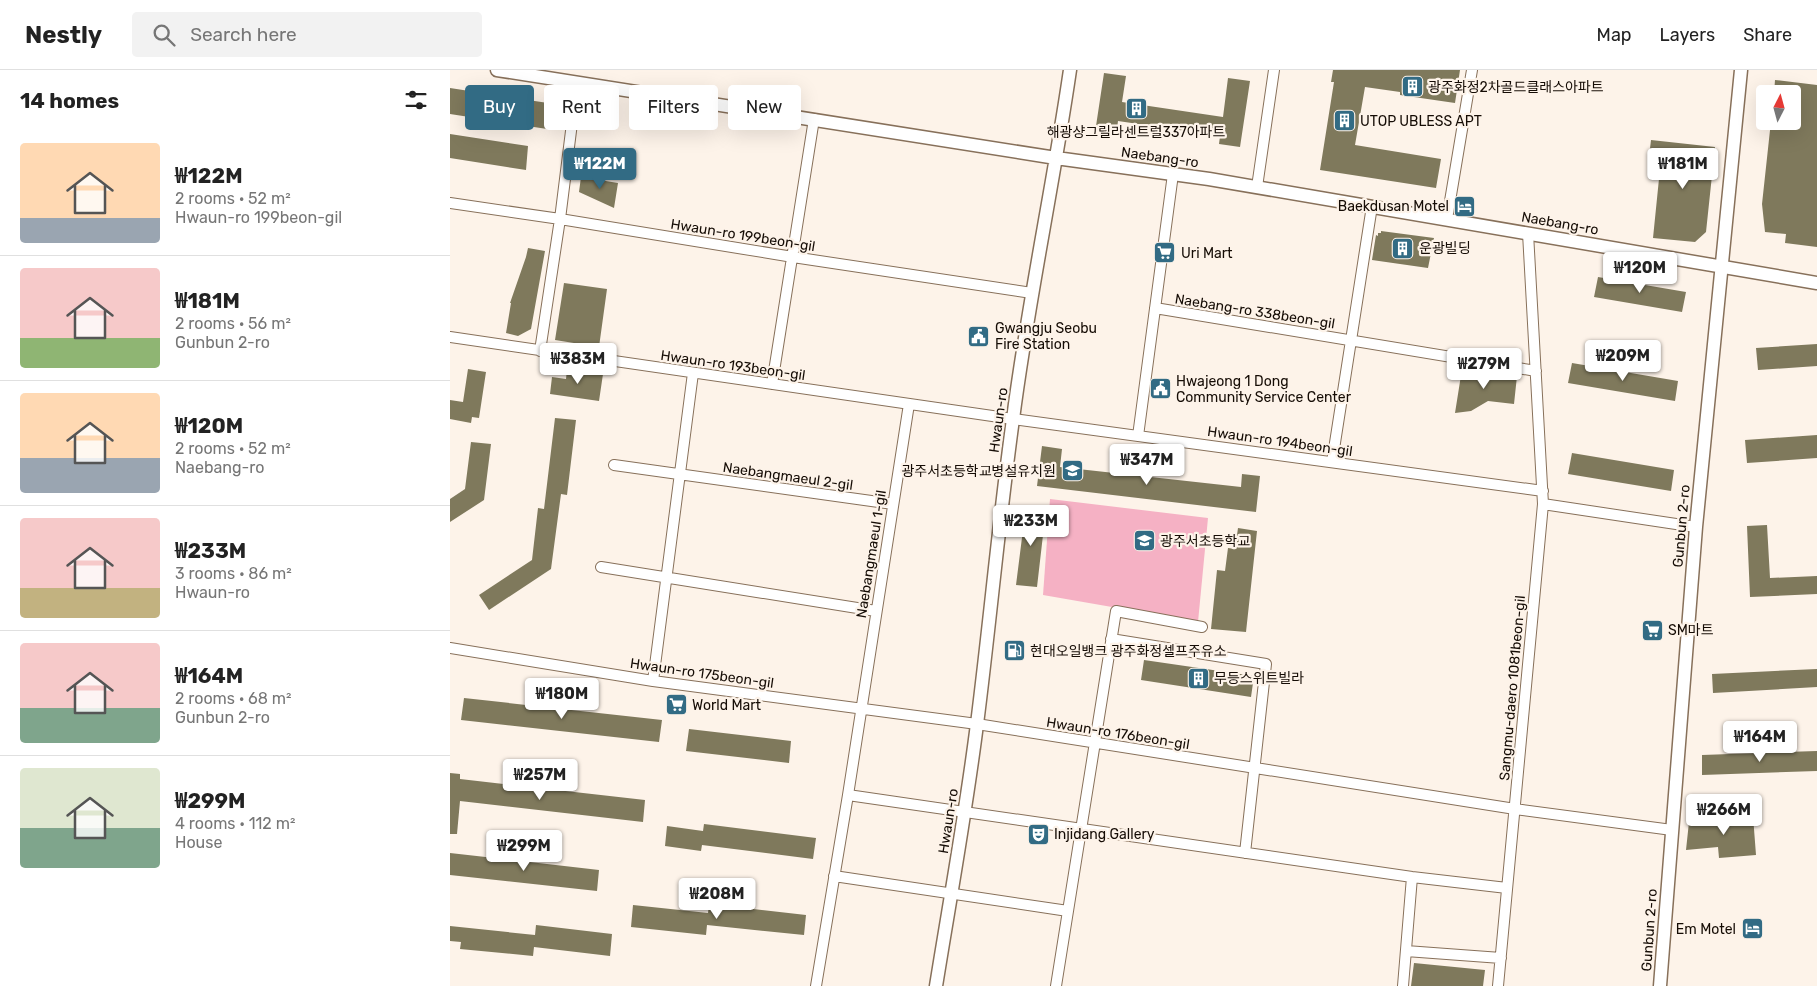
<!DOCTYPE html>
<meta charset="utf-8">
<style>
:root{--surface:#fff;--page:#f2f2f2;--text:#222;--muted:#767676;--line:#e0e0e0;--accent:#326b84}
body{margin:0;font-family:Rubik,"Noto Sans KR",sans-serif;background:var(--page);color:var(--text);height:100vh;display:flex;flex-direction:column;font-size:19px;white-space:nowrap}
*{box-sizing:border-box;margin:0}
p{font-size:16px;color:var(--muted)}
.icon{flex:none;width:28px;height:28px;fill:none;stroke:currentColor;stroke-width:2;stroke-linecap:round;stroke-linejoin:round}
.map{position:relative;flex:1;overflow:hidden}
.sheet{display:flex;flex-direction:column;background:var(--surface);width:450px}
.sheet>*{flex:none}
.guide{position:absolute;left:15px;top:15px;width:475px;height:45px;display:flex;gap:10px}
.needle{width:32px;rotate:6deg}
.fabs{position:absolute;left:1306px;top:15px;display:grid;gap:10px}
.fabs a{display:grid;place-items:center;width:45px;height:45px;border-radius:5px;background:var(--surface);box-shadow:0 5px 20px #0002;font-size:25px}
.price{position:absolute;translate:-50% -42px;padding:0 11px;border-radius:5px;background:#fff;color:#222;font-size:16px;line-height:32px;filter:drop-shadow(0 1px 2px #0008)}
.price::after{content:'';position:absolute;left:50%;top:30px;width:15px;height:11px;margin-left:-8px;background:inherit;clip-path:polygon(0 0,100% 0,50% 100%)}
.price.active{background:var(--accent);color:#fff}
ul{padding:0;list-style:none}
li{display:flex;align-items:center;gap:15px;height:125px;padding:0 20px}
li+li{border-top:1px solid var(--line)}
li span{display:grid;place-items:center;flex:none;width:140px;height:100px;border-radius:5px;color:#555}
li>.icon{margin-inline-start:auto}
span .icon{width:60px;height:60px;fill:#fffc;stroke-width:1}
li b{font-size:21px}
h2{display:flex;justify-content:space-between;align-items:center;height:60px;padding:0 20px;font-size:21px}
.tag{padding:0 18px;border-radius:5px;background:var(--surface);box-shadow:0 5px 20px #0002;font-size:18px;line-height:45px}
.tag.active{background:var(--accent);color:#fff}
header{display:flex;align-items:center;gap:30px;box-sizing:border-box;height:70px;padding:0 25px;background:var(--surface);border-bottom:1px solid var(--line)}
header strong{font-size:24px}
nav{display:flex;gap:28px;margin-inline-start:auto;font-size:18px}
.search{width:350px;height:45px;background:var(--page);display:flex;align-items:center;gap:12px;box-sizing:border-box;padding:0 18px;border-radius:5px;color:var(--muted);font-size:19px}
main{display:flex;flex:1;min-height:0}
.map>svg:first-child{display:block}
</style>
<header>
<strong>Nestly</strong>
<div class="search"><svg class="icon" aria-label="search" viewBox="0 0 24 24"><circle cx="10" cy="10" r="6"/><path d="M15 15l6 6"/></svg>Search here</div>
<nav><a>Map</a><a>Layers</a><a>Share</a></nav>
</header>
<main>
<section class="sheet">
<h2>14 homes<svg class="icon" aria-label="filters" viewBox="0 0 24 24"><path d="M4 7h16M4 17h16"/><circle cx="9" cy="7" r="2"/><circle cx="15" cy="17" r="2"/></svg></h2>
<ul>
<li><span style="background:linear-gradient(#ffd9b3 75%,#9aa5b1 0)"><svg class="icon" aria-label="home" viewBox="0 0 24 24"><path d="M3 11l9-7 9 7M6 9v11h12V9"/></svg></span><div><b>₩122M</b><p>2 rooms · 52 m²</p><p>Hwaun-ro 199beon-gil</p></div></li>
<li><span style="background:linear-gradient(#f6c9c9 70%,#8fb573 0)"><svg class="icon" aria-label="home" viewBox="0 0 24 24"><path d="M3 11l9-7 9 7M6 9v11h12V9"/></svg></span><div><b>₩181M</b><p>2 rooms · 56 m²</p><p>Gunbun 2-ro</p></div></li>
<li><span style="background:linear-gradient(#ffd9b3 65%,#9aa5b1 0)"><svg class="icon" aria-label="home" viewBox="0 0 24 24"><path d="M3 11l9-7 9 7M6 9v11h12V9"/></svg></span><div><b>₩120M</b><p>2 rooms · 52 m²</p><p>Naebang-ro</p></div></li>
<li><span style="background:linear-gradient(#f6c9c9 70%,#c2b280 0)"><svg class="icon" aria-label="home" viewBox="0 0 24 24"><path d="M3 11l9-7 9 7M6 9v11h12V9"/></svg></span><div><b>₩233M</b><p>3 rooms · 86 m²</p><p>Hwaun-ro</p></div></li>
<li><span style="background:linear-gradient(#f6c9c9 65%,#7fa58c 0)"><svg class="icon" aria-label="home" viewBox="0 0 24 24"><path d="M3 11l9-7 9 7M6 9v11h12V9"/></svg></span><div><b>₩164M</b><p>2 rooms · 68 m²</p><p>Gunbun 2-ro</p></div></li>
<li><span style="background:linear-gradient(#dfe7d0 60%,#7fa58c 0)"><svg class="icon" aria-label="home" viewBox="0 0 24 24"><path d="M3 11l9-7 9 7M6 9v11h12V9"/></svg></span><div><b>₩299M</b><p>4 rooms · 112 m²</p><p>House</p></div></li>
</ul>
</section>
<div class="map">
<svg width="1367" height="916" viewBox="0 0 1367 916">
<rect width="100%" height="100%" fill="#fdf3e9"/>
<!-- green -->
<path fill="#f5b1c4" d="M600,429l158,19 -10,104 -155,-27z"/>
<!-- building -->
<path fill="#7f795c" d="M883,0h127l-5,33 -55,-8v-3l-35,-5 -10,58 86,14 -5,29 -116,-18 14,-88h-3z
M654,3l22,3 -4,26 101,15 5,-39 22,3 -10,66 -21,-3 1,-8 -102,-15 -1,8 -21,-3z
M1325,10l42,5v162l-32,-4 1,-9 -21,-2 -3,-28 9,-83h21v-27h-18z
M0,18l98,15 -1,7 2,5 -2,14 -97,-15z
M0,64l78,12 -2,24 -76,-12z
M1201,70l64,7 -9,85 -11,10 -42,-4 8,-79 -12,-2z
M131,107l37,6 -4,25 -35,-16z
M931,161l53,7 -6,30 -56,-8 4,-25 2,1v-3h3z
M78,178l17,3 -14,78 -13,7 -12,-3 5,-30h-1l16,-46z
M1148,207l88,15 -4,20 -88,-15z
M114,213l43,6 -8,58 -44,-7z
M1367,274v22l-59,4 -2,-22z
M1122,293l106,18 -3,20 -107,-18z
M18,299l18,3 -7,46 -7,-1 -1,6 -21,-4v-19l13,2z
M117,299l36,5 -4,27 -49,-7 2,-17 14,2z
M1012,299l55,7 -3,28 -26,-3 -17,10 -16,2z
M105,348l21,2 -9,75 -6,-1 -10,75 -62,41 -10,-15 53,-35 6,-52 6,1z
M1367,365v23l-70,5 -2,-23z
M21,372l20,2 -7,56 -34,22v-23l15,-10z
M592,376l20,3 -2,18 181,20 1,-13 18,2 -4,36 -219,-26z
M1122,383l102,17 -3,21 -103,-17z
M576,436l20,3 -9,78 -21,-2z
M1317,455l3,53 47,-2v18l-67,3 -3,-71z
M788,458l19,3 -11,101 -35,-3 6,-59 8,1 3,-23 7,1z
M694,590l110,16 -3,21 -110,-17z
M1367,599v18l-104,6 -1,-19z
M14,628l198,22 -3,22 -198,-22z
M239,659l102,12 -2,22 -103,-12z
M1367,681v20l-115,4v-20z
M0,703l10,1v5l185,21 -2,22 -183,-21 -3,33h-7z
M1303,746l3,39 -37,3 -1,-11 -32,3 3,-28z
M254,754l112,14 -3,21 -111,-14 -1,6 -36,-5 2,-20 36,5z
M0,783l149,17 -2,21 -147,-16z
M259,834l97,11 -2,20 -97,-10 -1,10 -75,-8 2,-22 75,8z
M86,855l76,9 -2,22 -76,-9 -1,9 -73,-7 1,-7 -11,-1v-15l85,9z
M964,893l71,7 -2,16h-72z"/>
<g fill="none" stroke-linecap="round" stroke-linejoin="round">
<defs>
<path id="minor" d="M807,117l17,-117
M0,133l110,16 233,38 239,36
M997,149l25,-149
M705,238l381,63
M0,267l563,82 530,72
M90,281l20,-132 17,-136
M322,314l42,-265
M688,366l35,-262
M882,392l40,-256
M164,395l279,39
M1093,434l153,23
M151,497l275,44
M661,569l155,25 -21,189
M0,578l203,33 324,43 538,85 157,21
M203,611l40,-308
M398,725l564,82 95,11
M384,806l234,35
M956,881l95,7
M366,916l32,-191 61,-391
M606,916l60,-375 86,16
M953,916l9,-109
M1048,916l45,-482 -15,-271"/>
<path id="tertiary" d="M47,0l559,88 153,21 608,104
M486,916c14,-87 30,-174 41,-262 13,-102 22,-204 36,-305 15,-117 40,-232 57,-349
M1210,916l36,-459 45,-457"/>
</defs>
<!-- minor casing -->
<use href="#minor" stroke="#87705a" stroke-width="12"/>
<!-- tertiary casing -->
<use href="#tertiary" stroke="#87705a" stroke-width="15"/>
<!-- minor -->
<use href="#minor" stroke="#fff" stroke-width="10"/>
<!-- tertiary -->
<use href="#tertiary" stroke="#fff" stroke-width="12"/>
</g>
<!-- icons -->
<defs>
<symbol id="building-square" viewBox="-11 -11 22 22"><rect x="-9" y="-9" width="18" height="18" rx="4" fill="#326b84" stroke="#fdf3e9"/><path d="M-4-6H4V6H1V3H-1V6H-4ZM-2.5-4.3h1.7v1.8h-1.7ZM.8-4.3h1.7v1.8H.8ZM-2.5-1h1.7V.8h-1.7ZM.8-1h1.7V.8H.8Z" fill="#fff"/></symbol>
<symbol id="hotel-square" viewBox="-11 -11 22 22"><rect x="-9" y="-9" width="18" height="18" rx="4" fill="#326b84" stroke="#fdf3e9"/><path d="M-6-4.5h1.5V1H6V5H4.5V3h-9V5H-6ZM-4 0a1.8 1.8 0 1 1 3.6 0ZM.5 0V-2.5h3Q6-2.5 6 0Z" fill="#fff"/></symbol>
<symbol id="supermarket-square" viewBox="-11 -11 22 22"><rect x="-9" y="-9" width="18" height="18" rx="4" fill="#326b84" stroke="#fdf3e9"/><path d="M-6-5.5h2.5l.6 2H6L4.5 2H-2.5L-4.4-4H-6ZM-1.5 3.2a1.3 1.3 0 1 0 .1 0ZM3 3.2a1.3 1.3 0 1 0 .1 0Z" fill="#fff"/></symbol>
<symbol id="civic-square" viewBox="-11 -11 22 22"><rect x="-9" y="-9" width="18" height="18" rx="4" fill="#326b84" stroke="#fdf3e9"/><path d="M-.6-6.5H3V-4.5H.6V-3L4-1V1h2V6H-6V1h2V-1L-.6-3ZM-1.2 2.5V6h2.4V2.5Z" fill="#fff"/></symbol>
<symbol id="school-square" viewBox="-11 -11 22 22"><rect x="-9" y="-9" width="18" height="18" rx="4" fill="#326b84" stroke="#fdf3e9"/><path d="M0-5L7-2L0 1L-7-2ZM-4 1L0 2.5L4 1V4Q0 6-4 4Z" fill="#fff"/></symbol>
<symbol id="fuel-square" viewBox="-11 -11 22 22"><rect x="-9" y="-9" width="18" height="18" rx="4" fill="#326b84" stroke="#fdf3e9"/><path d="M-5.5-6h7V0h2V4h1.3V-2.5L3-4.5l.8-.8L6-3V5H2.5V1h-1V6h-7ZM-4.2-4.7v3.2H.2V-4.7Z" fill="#fff"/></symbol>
<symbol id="theatre-square" viewBox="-11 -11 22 22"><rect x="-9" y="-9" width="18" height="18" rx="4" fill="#326b84" stroke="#fdf3e9"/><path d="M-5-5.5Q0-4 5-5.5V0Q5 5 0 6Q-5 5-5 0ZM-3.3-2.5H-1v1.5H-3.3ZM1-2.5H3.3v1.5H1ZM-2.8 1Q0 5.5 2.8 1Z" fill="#fff"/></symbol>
</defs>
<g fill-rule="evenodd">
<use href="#building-square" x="950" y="4" width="25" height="25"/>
<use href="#building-square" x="674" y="26" width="25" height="25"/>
<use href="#building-square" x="882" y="38" width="25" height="25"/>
<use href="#hotel-square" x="1002" y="124" width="25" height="25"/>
<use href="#building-square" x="940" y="166" width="25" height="25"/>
<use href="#supermarket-square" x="702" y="170" width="25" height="25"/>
<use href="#civic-square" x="516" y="254" width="25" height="25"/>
<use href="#civic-square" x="698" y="306" width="25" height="25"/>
<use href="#school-square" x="610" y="388" width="25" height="25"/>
<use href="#school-square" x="682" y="458" width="25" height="25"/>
<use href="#supermarket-square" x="1190" y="548" width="25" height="25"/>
<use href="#fuel-square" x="552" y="568" width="25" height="25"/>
<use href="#building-square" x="736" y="596" width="25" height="25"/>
<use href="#supermarket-square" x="214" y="622" width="25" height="25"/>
<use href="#theatre-square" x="576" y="752" width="25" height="25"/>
<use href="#hotel-square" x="1290" y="846" width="25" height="25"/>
</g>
<g text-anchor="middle" stroke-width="4.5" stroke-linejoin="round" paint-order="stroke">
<!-- poi labels -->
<g font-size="14" fill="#150c05" stroke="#fdf3e9" text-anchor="start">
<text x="978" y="22">광주화정2차골드클래스아파트</text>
<text x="910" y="56">UTOP UBLESS APT</text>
<text x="686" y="67" text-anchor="middle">해광샹그릴라센트럴337아파트</text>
<text x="999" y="141" text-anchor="end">Baekdusan Motel</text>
<text x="969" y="183">운광빌딩</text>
<text x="731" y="188">Uri Mart</text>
<text x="545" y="263">Gwangju Seobu<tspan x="545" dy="16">Fire Station</tspan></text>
<text x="726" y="316">Hwajeong 1 Dong<tspan x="726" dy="16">Community Service Center</tspan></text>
<text x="606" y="406" text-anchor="end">광주서초등학교병설유치원</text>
<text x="710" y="476">광주서초등학교</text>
<text x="1218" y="565">SM마트</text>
<text x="580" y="586">현대오일뱅크 광주화정셀프주유소</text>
<text x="764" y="613">무등스위트빌라</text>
<text x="242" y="640">World Mart</text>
<text x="604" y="769">Injidang Gallery</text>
<text x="1286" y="864" text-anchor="end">Em Motel</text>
</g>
<!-- street labels -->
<g font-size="14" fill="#150c05" stroke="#fdf3e9">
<text transform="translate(710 87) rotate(8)" y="5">Naebang-ro</text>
<text transform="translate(1110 153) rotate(10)" y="5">Naebang-ro</text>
<text transform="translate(293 165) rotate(9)" y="5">Hwaun-ro 199beon-gil</text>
<text transform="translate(805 241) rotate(9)" y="5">Naebang-ro 338beon-gil</text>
<text transform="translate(283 295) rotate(8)" y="5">Hwaun-ro 193beon-gil</text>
<text transform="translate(548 350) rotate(-82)" y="5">Hwaun-ro</text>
<text transform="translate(830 371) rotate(8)" y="5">Hwaun-ro 194beon-gil</text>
<text transform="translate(338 406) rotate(8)" y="5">Naebangmaeul 2-gil</text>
<text transform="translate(1231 456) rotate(-85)" y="5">Gunbun 2-ro</text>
<text transform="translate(421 484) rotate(-81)" y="5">Naebangmaeul 1-gil</text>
<text transform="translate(252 603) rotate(8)" y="5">Hwaun-ro 175beon-gil</text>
<text transform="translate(1062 618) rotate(-85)" y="5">Sangmu-daero 1081beon-gil</text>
<text transform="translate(668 663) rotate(9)" y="5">Hwaun-ro 176beon-gil</text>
<text transform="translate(498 751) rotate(-81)" y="5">Hwaun-ro</text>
<text transform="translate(1199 860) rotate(-86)" y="5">Gunbun 2-ro</text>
</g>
</g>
</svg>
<div class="fabs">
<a><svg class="needle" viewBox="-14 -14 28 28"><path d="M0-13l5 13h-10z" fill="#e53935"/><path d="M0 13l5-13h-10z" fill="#767676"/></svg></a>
</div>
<b class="price active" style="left:150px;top:120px">₩122M</b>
<b class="price" style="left:1233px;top:120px">₩181M</b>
<b class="price" style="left:1190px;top:224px">₩120M</b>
<b class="price" style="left:1173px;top:312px">₩209M</b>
<b class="price" style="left:128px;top:315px">₩383M</b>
<b class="price" style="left:1034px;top:320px">₩279M</b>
<b class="price" style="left:697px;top:416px">₩347M</b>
<b class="price" style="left:581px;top:477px">₩233M</b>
<b class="price" style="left:112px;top:650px">₩180M</b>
<b class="price" style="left:1310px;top:693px">₩164M</b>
<b class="price" style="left:90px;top:731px">₩257M</b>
<b class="price" style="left:1274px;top:766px">₩266M</b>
<b class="price" style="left:74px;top:802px">₩299M</b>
<b class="price" style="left:267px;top:850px">₩208M</b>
<div class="guide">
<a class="tag active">Buy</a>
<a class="tag">Rent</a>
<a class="tag">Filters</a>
<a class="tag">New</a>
</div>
</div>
</main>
